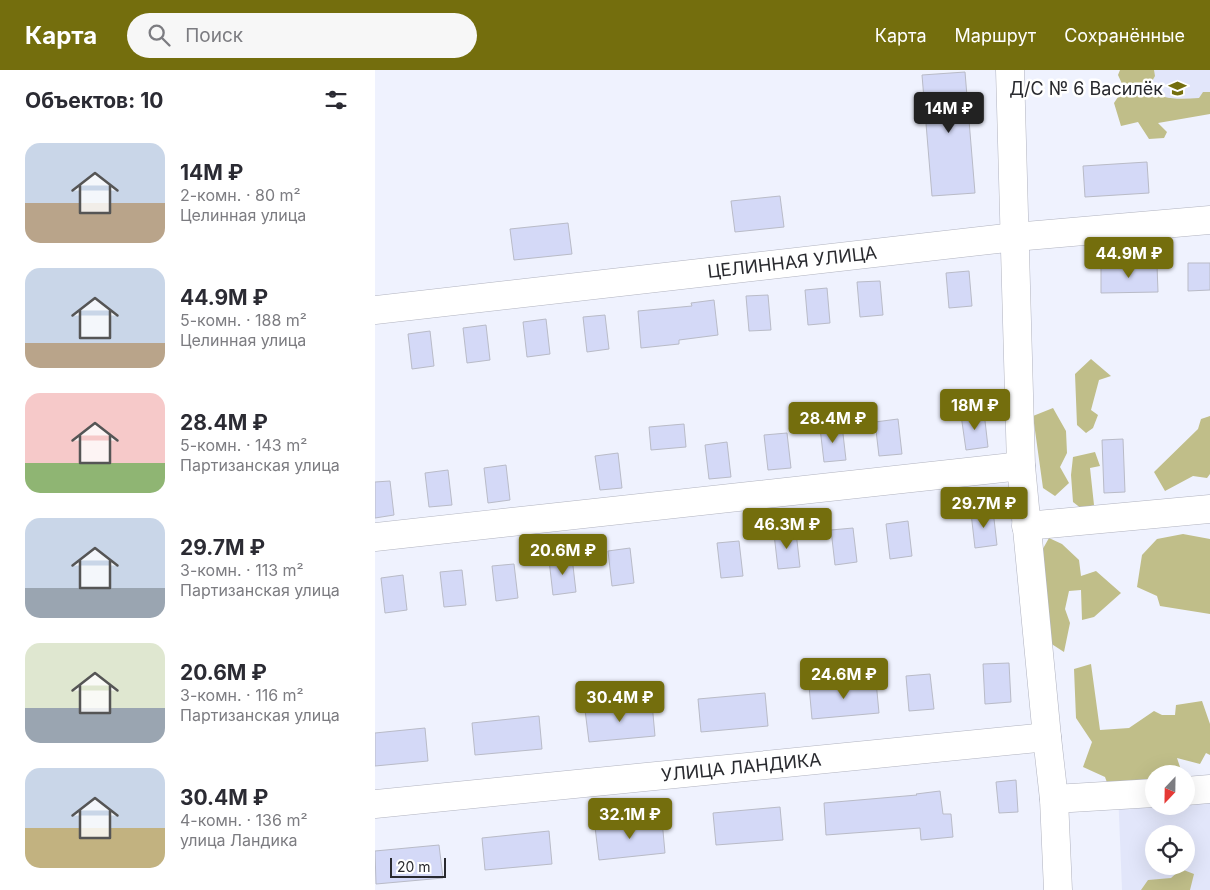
<!DOCTYPE html>
<html lang="ru">
<meta charset="utf-8">
<style>
:root{--surface:#fff;--page:#f7f7f7;--text:#2b2b33;--muted:#7c7c81;--accent:#746e0d}
body{margin:0;font-family:Inter,sans-serif;background:var(--page);color:var(--text);height:100vh;display:flex;flex-direction:column;font-size:19px;white-space:nowrap}
*{box-sizing:border-box;margin:0}
p{font-size:16px;color:var(--muted)}
.icon{flex:none;width:28px;height:28px;fill:none;stroke:currentColor;stroke-width:2;stroke-linecap:round;stroke-linejoin:round}
.map{position:relative;flex:1;overflow:hidden}
.drawer{display:flex;flex-direction:column;background:var(--surface);width:375px}
.drawer>*{flex:none}
.needle{width:32px;rotate:202deg}
.controls{position:absolute;left:770px;top:695px;display:grid;gap:10px}
.controls a{display:grid;place-items:center;width:50px;height:50px;border-radius:50%;background:var(--surface);box-shadow:0 5px 20px #0002;font-size:25px}
.scale{position:absolute;left:15px;bottom:12px;width:56px;box-sizing:border-box;padding-left:5px;border:2px solid #292a2f;border-top:0;font-size:14px;line-height:18px;white-space:nowrap;color:#292a2f;-webkit-text-stroke:4px #fff;paint-order:stroke}
.price{position:absolute;translate:-50% -42px;padding:0 11px;border-radius:5px;background:var(--accent);color:#fff;font-size:16px;line-height:32px;filter:drop-shadow(0 1px 2px #0008)}
.price::after{content:'';position:absolute;left:50%;top:30px;width:15px;height:11px;margin-left:-8px;background:inherit;clip-path:polygon(0 0,100% 0,50% 100%)}
.price.selected{background:#222;color:#fff}
ul{padding:0;list-style:none}
li{display:flex;align-items:center;gap:15px;height:125px;padding:0 25px}
li span{display:grid;place-items:center;flex:none;width:140px;height:100px;border-radius:15px;color:#555}
li>.icon{margin-inline-start:auto}
span .icon{width:60px;height:60px;fill:#fffc;stroke-width:1}
li b{font-size:21px}
h2{display:flex;justify-content:space-between;align-items:center;height:60px;padding:0 25px;font-size:21px}
header{display:flex;align-items:center;gap:30px;box-sizing:border-box;height:70px;padding:0 25px;background:var(--accent);color:#fff}
header strong{font-size:24px}
nav{display:flex;gap:28px;margin-inline-start:auto;font-size:18px}
.search{width:350px;height:45px;background:var(--page);display:flex;align-items:center;gap:12px;box-sizing:border-box;padding:0 18px;border-radius:28px;color:var(--muted);font-size:19px}
main{display:flex;flex:1;min-height:0}
.map>svg:first-child{display:block}
</style>
<header>
<strong>Карта</strong>
<div class="search"><svg class="icon" aria-label="search" viewBox="0 0 24 24"><circle cx="10" cy="10" r="6"/><path d="M15 15l6 6"/></svg>Поиск</div>
<nav><a>Карта</a><a>Маршрут</a><a>Сохранённые</a></nav>
</header>
<main>
<section class="drawer">
<h2>Объектов: 10<svg class="icon" aria-label="filters" viewBox="0 0 24 24"><path d="M4 7h16M4 17h16"/><circle cx="9" cy="7" r="2"/><circle cx="15" cy="17" r="2"/></svg></h2>
<ul>
<li><span style="background:linear-gradient(#c9d6e8 60%,#b9a48a 0)"><svg class="icon" aria-label="home" viewBox="0 0 24 24"><path d="M3 11l9-7 9 7M6 9v11h12V9"/></svg></span><div><b>14M ₽</b><p>2-комн. · 80 m²</p><p>Целинная улица</p></div></li>
<li><span style="background:linear-gradient(#c9d6e8 75%,#b9a48a 0)"><svg class="icon" aria-label="home" viewBox="0 0 24 24"><path d="M3 11l9-7 9 7M6 9v11h12V9"/></svg></span><div><b>44.9M ₽</b><p>5-комн. · 188 m²</p><p>Целинная улица</p></div></li>
<li><span style="background:linear-gradient(#f6c9c9 70%,#8fb573 0)"><svg class="icon" aria-label="home" viewBox="0 0 24 24"><path d="M3 11l9-7 9 7M6 9v11h12V9"/></svg></span><div><b>28.4M ₽</b><p>5-комн. · 143 m²</p><p>Партизанская улица</p></div></li>
<li><span style="background:linear-gradient(#c9d6e8 70%,#9aa5b1 0)"><svg class="icon" aria-label="home" viewBox="0 0 24 24"><path d="M3 11l9-7 9 7M6 9v11h12V9"/></svg></span><div><b>29.7M ₽</b><p>3-комн. · 113 m²</p><p>Партизанская улица</p></div></li>
<li><span style="background:linear-gradient(#dfe7d0 65%,#9aa5b1 0)"><svg class="icon" aria-label="home" viewBox="0 0 24 24"><path d="M3 11l9-7 9 7M6 9v11h12V9"/></svg></span><div><b>20.6M ₽</b><p>3-комн. · 116 m²</p><p>Партизанская улица</p></div></li>
<li><span style="background:linear-gradient(#c9d6e8 60%,#c2b280 0)"><svg class="icon" aria-label="home" viewBox="0 0 24 24"><path d="M3 11l9-7 9 7M6 9v11h12V9"/></svg></span><div><b>30.4M ₽</b><p>4-комн. · 136 m²</p><p>улица Ландика</p></div></li>
</ul>
</section>
<div class="map">
<svg width="835" height="820" viewBox="0 0 835 820">
<rect width="100%" height="100%" fill="#eff2fe"/>
<!-- built -->
<path fill="#e2e6fa" fill-rule="evenodd" d="M763,0h72v37l-59,6z
M835,716v104h-88l-4,-99 36,15h32v-19zM779,764h32v32h-32z"/>
<!-- forest -->
<path fill="#c0be89" d="M745,0h34l1,6 -7,12c14,13 33,11 51,10l4,-6h7v22l-52,9 9,9 -3,6 -15,1 -11,-17 -17,4 -7,-23 10,-15 -6,-13z
M716,289l20,17 -12,4 -8,30 7,5 -5,13 -7,5 -9,-8 -2,-51z
M678,338l13,23 1,22 -7,14 9,16 -14,13 -12,-8 -10,-72z
M835,346v58l-3,4 -14,-2 -28,15 -11,-19 44,-43 3,-10z
M720,382l5,14 -10,2 4,37 -12,4 -9,-7 -2,-27 2,-18z
M808,464l27,5v75l-50,-8 -3,-10 -20,-9 5,-32 15,-16z
M674,468l13,6 17,16 2,16 15,-5 25,22 -27,24 -12,3 -1,-30 -12,1 -4,18 5,14 -6,29 -17,-11 -11,-80z
M716,594l9,66 29,-2 25,-17 8,4h13l1,-10 26,-4 8,23v31l-4,-2 -6,11 -23,-6 4,12 -3,4h-24v21l-43,-1 -6,-17 -22,-10 9,-25 -16,-24 -2,-49z
M806,799l13,5 -4,16h-49l7,-10 23,-2z"/>
<!-- building -->
<path fill="#d4d9f7" stroke="#b9bbc7" d="M590,2l10,121 -43,3 -10,-121z
M772,92l2,31 -64,4 -2,-31z
M405,126l4,31 -49,5 -4,-31z
M193,153l4,31 -58,6 -4,-31z
M813,193h22v27l-22,1z
M726,195h56l1,27 -57,1z
M594,201l3,35 -23,2 -3,-35z
M505,211l3,34 -23,2 -3,-35z
M452,218l3,35 -22,2 -3,-35z
M393,225l3,35 -22,1 -3,-35z
M339,230l4,35 -39,5v4l-38,4 -3,-37 54,-5 -1,-3z
M230,245l4,34 -22,3 -4,-35z
M171,249l4,35 -23,3 -4,-35z
M111,255l4,35 -23,3 -4,-35z
M55,261l4,35 -22,3 -4,-35z
M609,342l4,35 -22,3 -5,-35z
M523,349l4,35 -23,2 -4,-34z
M309,354l2,23 -35,3 -2,-23z
M467,355l4,35 -22,2 -4,-34z
M412,363l4,35 -23,2 -4,-35z
M748,369l2,53 -21,1 -2,-53z
M352,372l4,35 -22,2 -4,-34z
M243,383l4,35 -22,2 -5,-34z
M131,395l4,35 -22,3 -4,-35z
M73,400l4,35 -23,2 -4,-34z
M15,411l4,34 -19,3v-36z
M618,440l4,35 -22,3 -4,-35z
M533,451l4,35 -22,3 -4,-35z
M478,458l4,34 -22,3 -4,-35z
M421,462l4,35 -22,2 -4,-35z
M364,471l4,35 -22,2 -4,-35z
M255,478l4,35 -22,3 -4,-35z
M197,487l4,35 -23,3 -4,-35z
M139,494l4,34 -22,3 -4,-35z
M87,500l4,35 -22,2 -4,-35z
M28,505l4,35 -22,3 -4,-35z
M634,593l2,39 -26,2 -2,-40z
M555,604l4,35 -25,2 -3,-35z
M501,611l3,32 -67,6 -3,-33z
M390,623l3,33 -67,6 -3,-33z
M277,633l3,33 -66,6 -4,-32z
M164,646l3,33 -67,6 -3,-32z
M50,658l3,33 -53,5v-33z
M641,710l2,32 -19,1 -3,-31z
M565,721l3,23h8l2,23 -32,3 -1,-12 -94,7 -2,-32 93,-8 -1,-1z
M405,737l3,33 -67,5 -3,-32z
M287,750l3,33 -66,7 -4,-33z
M174,761l3,33 -67,6 -3,-32z
M64,775l4,33 -67,6 -1,-33z"/>
<g fill="none" stroke-linecap="round" stroke-linejoin="round">
<defs>
<g id="minor">
<path d="M635,0l11,396 26,271 7,62 4,91"/>
<path id="s1" d="M0,240l640,-73 195,-17"/>
<path d="M651,456l184,-17"/>
<path d="M0,467l646,-71"/>
<path d="M811,721l24,-2"/>
<path d="M679,729l100,-6"/>
<path id="s2" d="M0,734l672,-67"/>
</g>
</defs>
<!-- minor casing -->
<use href="#minor" stroke="#b1b3bf" stroke-width="29"/>
<!-- minor -->
<use href="#minor" stroke="#fff" stroke-width="28"/>
</g>
<!-- icons -->
<defs>
<symbol id="school-bare" viewBox="-9 -9 18 18"><path d="M0-5L7-2L0 1L-7-2ZM-4 1L0 2.5L4 1V4Q0 6-4 4Z" fill="#746e0d" stroke="#fff" stroke-width="2.5" paint-order="stroke"/></symbol>
</defs>
<g fill-rule="evenodd">
<use href="#school-bare" x="790" y="6" width="25" height="25"/>
</g>
<g text-anchor="middle" stroke-width="5" stroke-linejoin="round" paint-order="stroke">
<!-- poi labels -->
<g font-size="18" fill="#292a2f" stroke="#fff" text-anchor="end">
<text x="788" y="25">Д/С № 6 Василёк</text>
</g>
<!-- street labels -->
<g font-size="18" fill="#292a2f" stroke="#fff">
<text dy="6" stroke="none"><textPath href="#s1" startOffset="420">ЦЕЛИННАЯ УЛИЦА</textPath></text>
<text dy="6" stroke="none"><textPath href="#s2" startOffset="368">УЛИЦА ЛАНДИКА</textPath></text>
</g>
</g>
</svg>
<div class="controls">
<a><svg class="needle" viewBox="-14 -14 28 28"><path d="M0-13l5 13h-10z" fill="#e53935"/><path d="M0 13l5-13h-10z" fill="#7c7c81"/></svg></a>
<a><svg class="icon" aria-label="locate" viewBox="0 0 24 24"><circle cx="12" cy="12" r="6"/><path d="M12 2v4M12 18v4M2 12h4M18 12h4"/></svg></a>
</div>
<div class="scale">20 m</div>
<b class="price selected" style="left:574px;top:64px">14M ₽</b>
<b class="price" style="left:754px;top:209px">44.9M ₽</b>
<b class="price" style="left:600px;top:361px">18M ₽</b>
<b class="price" style="left:458px;top:374px">28.4M ₽</b>
<b class="price" style="left:609px;top:459px">29.7M ₽</b>
<b class="price" style="left:412px;top:480px">46.3M ₽</b>
<b class="price" style="left:188px;top:506px">20.6M ₽</b>
<b class="price" style="left:469px;top:630px">24.6M ₽</b>
<b class="price" style="left:245px;top:653px">30.4M ₽</b>
<b class="price" style="left:255px;top:770px">32.1M ₽</b>
</div>
</main>
